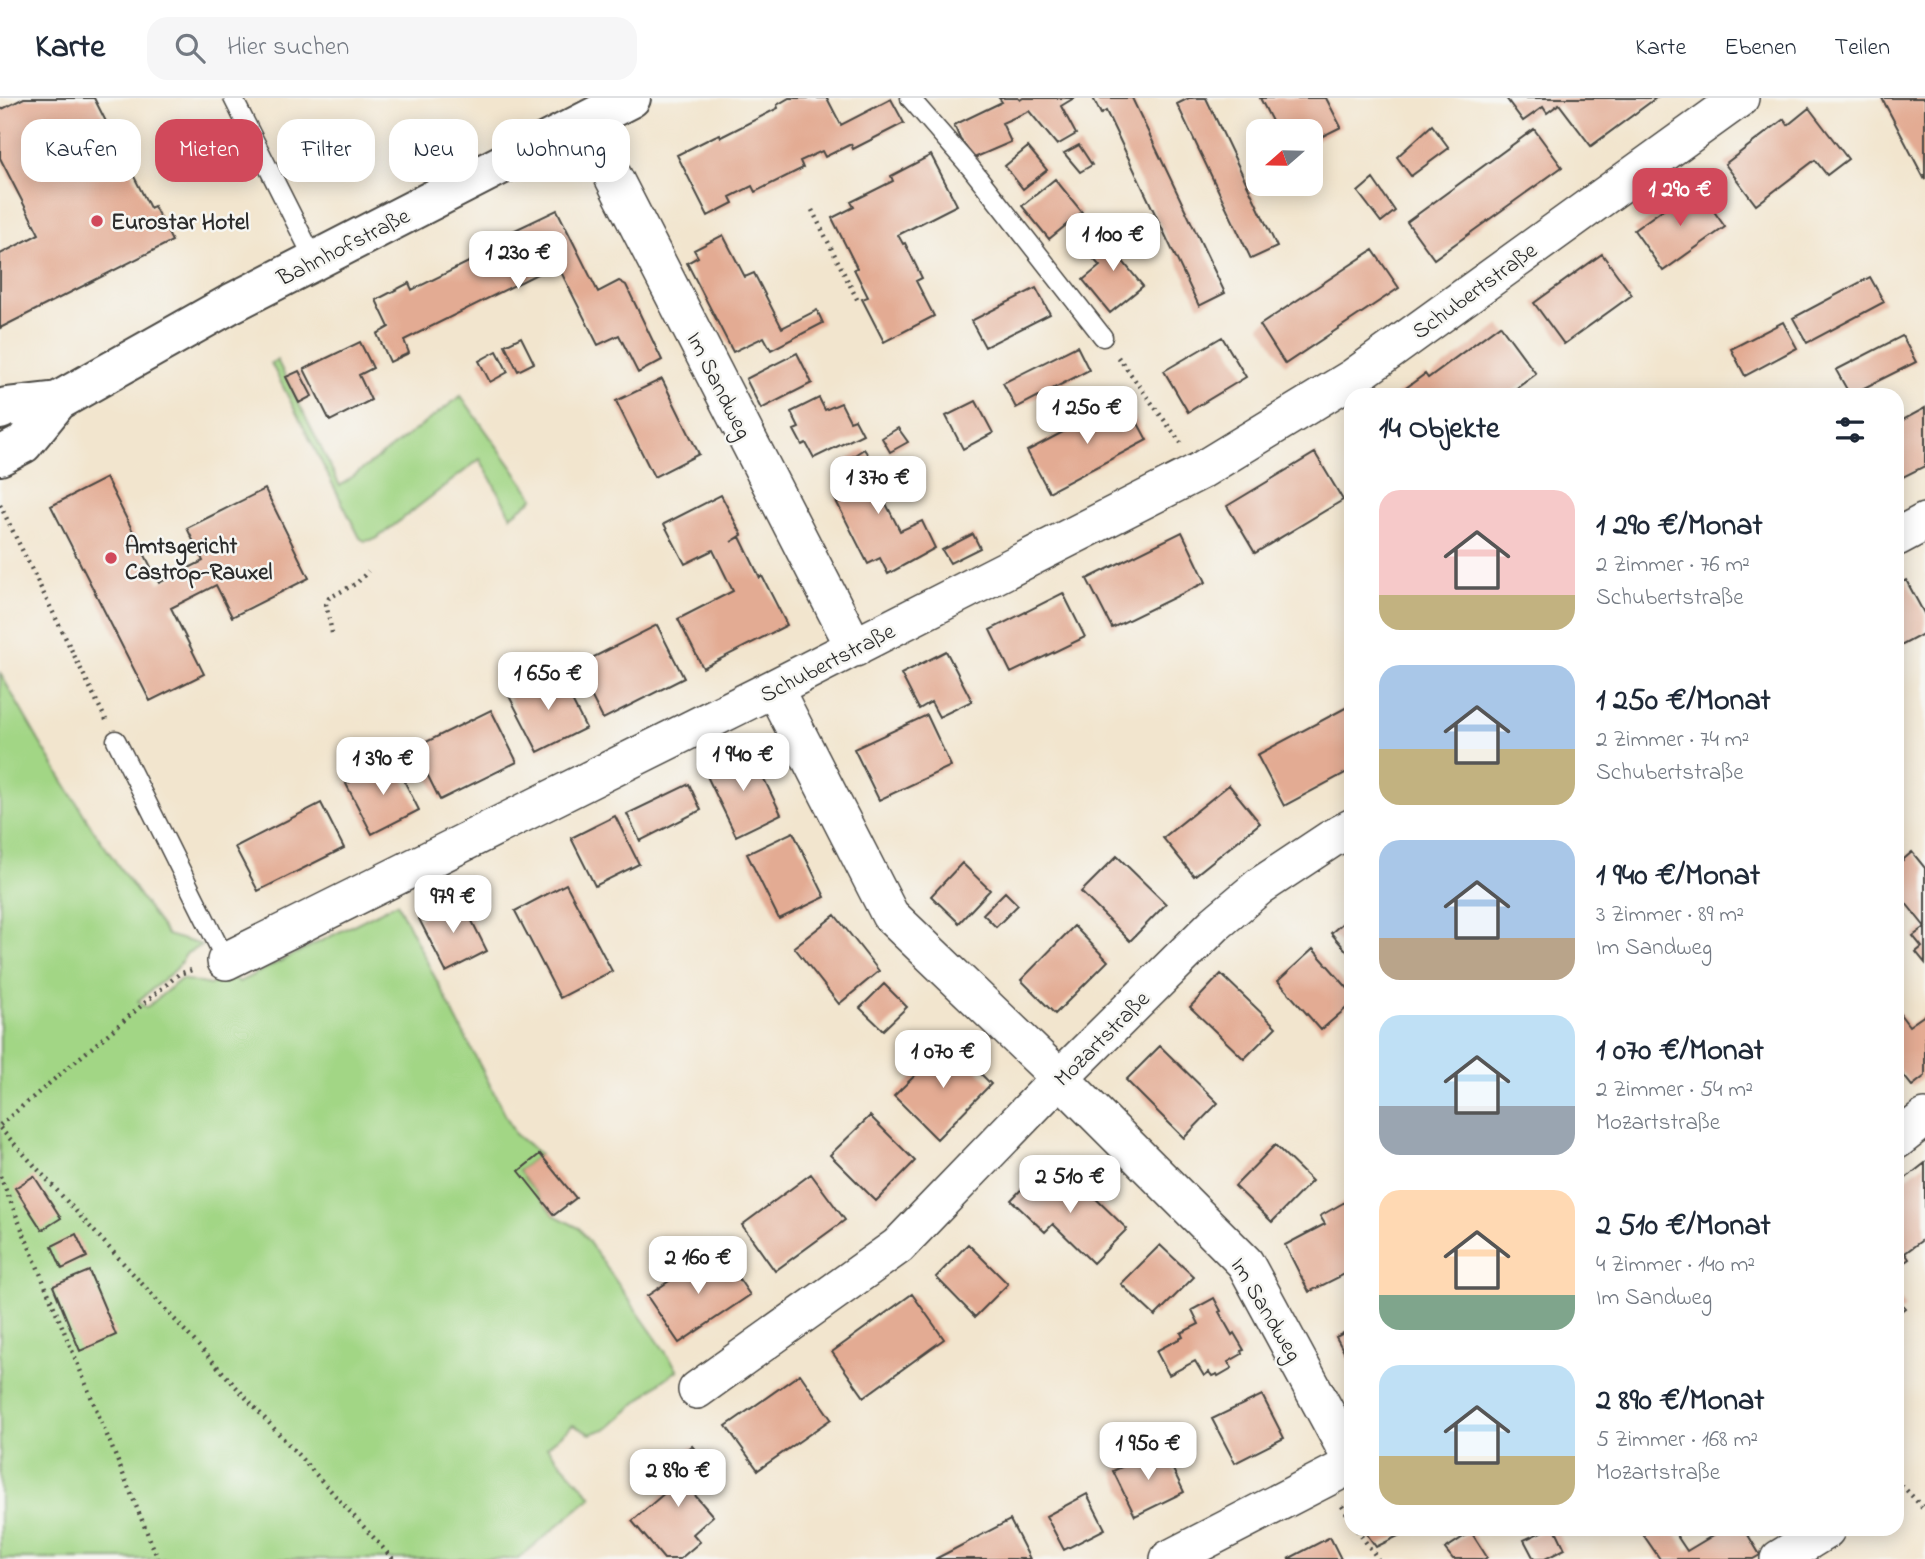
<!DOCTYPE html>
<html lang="de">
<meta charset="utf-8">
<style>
:root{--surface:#fff;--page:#f6f6f7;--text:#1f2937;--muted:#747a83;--line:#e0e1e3;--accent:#d1495b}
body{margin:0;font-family:"Indie Flower",sans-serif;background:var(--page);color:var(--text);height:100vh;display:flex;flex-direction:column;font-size:26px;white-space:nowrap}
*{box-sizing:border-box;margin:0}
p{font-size:23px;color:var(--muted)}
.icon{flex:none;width:38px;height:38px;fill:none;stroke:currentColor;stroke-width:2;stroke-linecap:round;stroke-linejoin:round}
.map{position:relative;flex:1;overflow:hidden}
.sheet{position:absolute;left:1344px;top:290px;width:560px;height:1148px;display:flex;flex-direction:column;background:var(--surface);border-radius:21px;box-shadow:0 4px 18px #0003}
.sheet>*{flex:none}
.hud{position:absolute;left:21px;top:21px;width:665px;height:63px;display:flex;gap:14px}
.needle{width:46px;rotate:250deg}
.tools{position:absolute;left:1246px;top:21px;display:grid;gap:14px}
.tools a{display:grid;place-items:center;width:77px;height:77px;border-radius:14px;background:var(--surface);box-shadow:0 4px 18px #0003;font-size:35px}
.price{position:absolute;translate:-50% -60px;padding:0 16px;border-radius:14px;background:#fff;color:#222;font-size:23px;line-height:46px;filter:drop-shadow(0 2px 4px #0008)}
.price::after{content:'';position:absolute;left:50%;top:42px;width:21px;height:16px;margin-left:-10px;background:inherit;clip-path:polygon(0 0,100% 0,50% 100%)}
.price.current{background:var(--accent);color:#fff}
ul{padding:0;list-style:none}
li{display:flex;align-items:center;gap:21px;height:175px;padding:0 35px}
li span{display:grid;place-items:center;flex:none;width:196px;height:140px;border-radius:21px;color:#555}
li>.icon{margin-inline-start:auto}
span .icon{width:84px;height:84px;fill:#fffc;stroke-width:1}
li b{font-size:30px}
h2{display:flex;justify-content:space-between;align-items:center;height:84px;padding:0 35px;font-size:30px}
.pill{padding:0 24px;border-radius:21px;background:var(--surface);box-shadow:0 4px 18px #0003;font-size:24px;line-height:63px}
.pill.current{background:var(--accent);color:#fff}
header{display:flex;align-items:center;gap:42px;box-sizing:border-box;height:98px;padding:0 35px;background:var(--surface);border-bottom:2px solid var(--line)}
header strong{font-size:33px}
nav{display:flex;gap:38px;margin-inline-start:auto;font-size:24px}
.search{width:490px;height:63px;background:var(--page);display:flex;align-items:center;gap:18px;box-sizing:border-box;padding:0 24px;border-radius:21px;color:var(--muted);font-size:26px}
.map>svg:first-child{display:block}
</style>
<header>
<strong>Karte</strong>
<div class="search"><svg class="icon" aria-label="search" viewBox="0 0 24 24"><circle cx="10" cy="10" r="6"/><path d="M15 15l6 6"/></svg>Hier suchen</div>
<nav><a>Karte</a><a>Ebenen</a><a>Teilen</a></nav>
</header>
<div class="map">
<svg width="1925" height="1461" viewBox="0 0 1925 1461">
<rect width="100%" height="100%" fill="#f6f6f2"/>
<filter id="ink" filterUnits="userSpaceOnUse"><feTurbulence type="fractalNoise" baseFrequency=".0143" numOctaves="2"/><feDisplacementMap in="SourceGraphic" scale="14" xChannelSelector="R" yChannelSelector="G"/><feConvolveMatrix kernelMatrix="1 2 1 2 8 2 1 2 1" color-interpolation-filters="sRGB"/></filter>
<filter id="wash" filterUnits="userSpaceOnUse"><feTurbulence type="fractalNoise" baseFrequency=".00686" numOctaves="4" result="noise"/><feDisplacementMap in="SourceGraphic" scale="28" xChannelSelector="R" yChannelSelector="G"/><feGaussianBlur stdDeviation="1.57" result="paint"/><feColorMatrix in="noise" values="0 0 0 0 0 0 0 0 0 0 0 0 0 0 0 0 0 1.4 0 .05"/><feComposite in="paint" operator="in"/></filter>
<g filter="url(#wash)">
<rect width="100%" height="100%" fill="#f2e5ce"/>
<!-- green -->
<path fill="#a2d685" stroke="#668058" stroke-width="2" d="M277,262l63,126 121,-90 73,102 -23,18 -31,-57 -104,80 -11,2 -5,-3 -89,-175z
M0,575l39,68 55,90 73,104 35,10 -15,8 -11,16 -38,32 8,7 35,-29 29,6 18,-10 11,7 158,-79 118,231 25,20 -21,17 35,44 25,13 99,142 -20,14 -50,44 -18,6 -17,-9 -26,22 45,50 -74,62h-518z"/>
<g id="blocks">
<!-- building -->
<path fill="#e3ab93" d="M24,0h70l56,110 4,-2 18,35 -172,87v-74l39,-20 -39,-76v-48z
M789,0h38l14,27 50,-26 13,24 -51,26 -2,-5 -26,13 -3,-6 -22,10 3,7 -48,24 -3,-6 -22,11 3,6 -25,13 -31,-61 38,-19 5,-2 1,3 57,-29 -1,-3z
M999,0h19l2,2 3,-2h51l-13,8 15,28 -19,11 -28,-34 -27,12 9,19 -37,16 -14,-19 -6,-14 48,-23z
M1093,0h39l93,195 -26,13 -93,-195 -5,3z
M1189,0h17l71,149 -26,12 -74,-155z
M1260,0h66l15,29 -30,15v-11h-34z
M1506,0h150l-65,48 -32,-42 -12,9 -4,-6 -20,14z
M1882,0h43v82l-41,-78z
M1809,10l39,51 -21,16 -12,-15 -59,45 -31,-41 59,-45 4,6z
M1432,27l17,23 -38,28 -14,-19z
M1534,31l28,38 -128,92 -27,-37z
M1079,47l13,20 -12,7 -16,-19z
M1028,49l19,23 -24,19 -18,-23z
M931,57l26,50 -59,30 5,9 2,-1 17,35 -6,3 18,35 -50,26 -22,-43 6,-2 -14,-28 3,-1 -25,-50 22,-11 -3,-5 42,-21 -2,-5z
M1055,81l27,33 -33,27 -27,-33z
M1373,81l22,32 -14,11 -23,-30z
M1696,88l29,41 -62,44 -29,-41z
M557,112l41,82 21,-11 7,4 36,75 -24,13 -19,-38 -21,10 -41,-81 -153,76 5,13 -19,9 -13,-28 12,-7 -13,-27 33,-17 3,7 71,-35 -4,-8z
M1125,129l9,11 -18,15 27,33 -33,27 -27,-33 17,-14 -10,-11z
M723,137l22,42 9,-4 28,55 35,-18 6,13 -52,27 -7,-13 -31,15 -46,-89 11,-6 -4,-7z
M1373,152l26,38 -114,76 -25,-39z
M1602,156l30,41 -68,49 -30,-41z
M1870,179l14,25 -77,41 -14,-25z
M1036,190l14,26 -65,33 -14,-26z
M1783,224l14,26 -52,28 -14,-27z
M1500,227l36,49 -30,22h-111l30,-22 3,4z
M1902,238l14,26 -66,33 -14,-25z
M521,239l13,26 -16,8 -13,-26z
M1222,239l24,40 -58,35 -24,-41z
M360,244l13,26 -14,7 12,25 -41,21 -26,-52z
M1077,248l12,24 -73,38 -13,-25z
M497,253l11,21 -18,10 -11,-21z
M797,255l15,30 -51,26 -15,-30z
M299,273l13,25 -13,7 -13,-26z
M662,281l37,75 -45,23 -38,-76z
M819,300l6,12 16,-7 9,18 5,-2 8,15 -49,24 -8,-15 -4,2 -8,-15 5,-2 -8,-16z
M1125,301l22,41 -98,52 -22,-41z
M976,303l17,32 -30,16 -17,-33z
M1925,310v58l-28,14v-57z
M898,330l10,14 -18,10 -8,-14z
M864,351l8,12 6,-4 18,34 -13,7 17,33 22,-10 13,27 -47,26 -8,-16 -12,6 -33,-65 20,-10 -16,-24z
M1315,355l28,47 -88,53 -28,-47z
M106,380l53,105 44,-22 -16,-33 78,-39 44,89 -77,39 -16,-32 -45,23 33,66 -54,27 -99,-195z
M721,397l21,40 -11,7 9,-5 20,41 2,-2 25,49 -84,43 -25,-49 55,-28 -20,-41 -28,14 -21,-40z
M1182,434l24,50 -94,46 -25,-49z
M973,436l7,14 -30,15 -8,-13z
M1906,482l19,35v18l-28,15v-63z
M1063,495l22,44 -74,36 -21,-43z
M657,527l27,53 -81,41 -27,-53z
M946,553l26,50 -33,16 -8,-15 -12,7 -18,-35z
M557,573l29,57 -48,24 -29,-56z
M1351,607v65l-67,36 -27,-51z
M491,612l26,52 -77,38 -26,-52z
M927,617l24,51 -72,34 -25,-51z
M750,652l31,64 -45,22 -31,-64z
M393,661l26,51 -47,24 -26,-50z
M689,686l12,26 -61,31 -13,-27z
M1229,687l31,38 -66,53 -31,-38z
M321,705l23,45 -86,43 -23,-44z
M615,718l24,48 -44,22 -24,-48z
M793,734l32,65 -46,22 -32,-65z
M1912,754l13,16v95l-9,-11 6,-5 -9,-11 12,-9 -28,-35v-27z
M1117,758l49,48 -36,37 -49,-49z
M962,765l28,27 -31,33 -28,-27z
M566,786l46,87 -52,27 -45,-87z
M1005,794l13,13 -22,22 -13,-13z
M460,799l27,54 -41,21 -27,-53z
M835,817l44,56 -40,33 -45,-57z
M1351,818v40l-20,-23z
M1074,828l34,35 -53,53 -34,-34z
M1313,851l38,43v12l-30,26 -43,-49z
M1221,876l55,53 -32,32 -54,-52z
M884,886l23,23 -24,23 -23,-22z
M1897,912l12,16 16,-11v61l-13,10 -15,-19z
M949,944l42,42 -54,55 -43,-43z
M1160,948l58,57 -34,35 -58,-58z
M870,1018l45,45 -39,40 -46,-46z
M1275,1047l37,36 -40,41 -37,-36z
M540,1056l36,44 -22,17 -35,-44z
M1925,1065v75l-20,15 4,6 -12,9v-83z
M1042,1070l34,33 11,-11 40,39 -34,34 -40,-39 -8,8 -34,-32z
M811,1076l34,46 -70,51 -33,-46z
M34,1078l27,42 -19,12 -27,-42z
M1345,1104l6,11v37l-5,3 5,9v9l-42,21 -24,-47 40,-21 -5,-8z
M76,1136l11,23 -25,12 -10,-23z
M968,1146l40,40 -33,33 -39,-40z
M1160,1147l34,32 -39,39 -34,-32z
M718,1150l32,47 -71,48 -32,-47z
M89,1173l27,64 -36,16 -27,-65z
M912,1196l32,45 -80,58 -32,-45z
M1897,1199l8,11 -8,6z
M1214,1200l7,13 -2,1 13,23 2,-2 10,17 -3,1 1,3 -14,8 4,6 -14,8 -1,-2 -5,2 -3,-4 -5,4 -9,-15 -26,14 -13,-24 27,-14 -2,-4 18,-9 -7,-14z
M1351,1231v36l-15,-28z
M800,1276l31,45 -73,51 -32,-44z
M1262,1297l22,43 -49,25 -23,-44z
M692,1348l23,28 -22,19 20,23 -20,18 7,8 -20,17h-16l-32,-38 48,-41 -12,-14z
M1162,1349l22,45 -49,24 -22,-45z
M1087,1396l18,35 -41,21 -18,-34z
M1010,1422l20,39h-95l10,-5z
M1364,1432h46l-34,17z
M1545,1432h11l9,19 -20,10h-11l-10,-19z
M1640,1432h33l14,21 35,-21h23l15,25 -7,4h-93z
M1471,1434l16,25 -2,2h-32l-8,-10z
M1330,1439l11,22h-53z"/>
</g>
</g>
<g filter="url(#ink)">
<use href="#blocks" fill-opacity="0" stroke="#494743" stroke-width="2"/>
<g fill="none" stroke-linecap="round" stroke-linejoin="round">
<defs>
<path id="service" d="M233,0l82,163
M910,0l61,70 132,169
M116,642l110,221"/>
<path id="minor" d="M585,24l270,526
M1897,439l28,-15
M774,590l116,227 170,163 185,185 106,196
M226,863l548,-273 426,-217 154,-94 386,-279
M1897,1042l28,-22
M697,1292l201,-144 162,-168 155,-154 45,-38 71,-47 20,-11
M1169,1461l182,-94
M1779,1461l47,-29"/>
<path id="secondary" d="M0,312l6,-3 52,-6
M0,358l23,-12 35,-43 174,-98 399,-205"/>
</defs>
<!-- service casing -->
<use href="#service" stroke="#494743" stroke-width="21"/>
<!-- minor casing -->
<use href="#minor" stroke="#494743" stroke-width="40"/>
<!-- secondary casing -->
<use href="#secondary" stroke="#494743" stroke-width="42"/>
<!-- path -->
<path stroke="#494743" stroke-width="4.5" stroke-dasharray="2 5" stroke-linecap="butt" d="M812,112l46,91
M1118,259l63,86
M0,407l106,215
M332,535l-6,-29 3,-6 28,-15 11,-12
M0,1027l179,-151 16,-5
M0,1030l393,431
M0,1078l158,383
M1897,1382l28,30
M1342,1408l9,14
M1357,1432l21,29"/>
<!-- service -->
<use href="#service" stroke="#fff" stroke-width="18"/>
<!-- minor -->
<use href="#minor" stroke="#fff" stroke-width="37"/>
<!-- secondary -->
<use href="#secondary" stroke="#fff" stroke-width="38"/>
</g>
</g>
<!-- markers -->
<g fill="#d1495b" stroke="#f6f6f2" stroke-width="2.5">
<circle cx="97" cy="123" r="7"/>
<circle cx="111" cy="460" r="7"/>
</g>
<g text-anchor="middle" stroke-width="5" stroke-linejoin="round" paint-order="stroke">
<!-- poi labels -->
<g font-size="23" font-weight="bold" fill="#2b2b2b" stroke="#f6f6f2" text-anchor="start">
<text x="111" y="131">Eurostar Hotel</text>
<text x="125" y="455">Amtsgericht<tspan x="125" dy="26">Castrop-Rauxel</tspan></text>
</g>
<!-- street labels -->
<g font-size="23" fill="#2b2b2b" stroke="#f6f6f2">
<text transform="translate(343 148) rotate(-27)" y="8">Bahnhofstraße</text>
<text transform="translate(1474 192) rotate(-36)" y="8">Schubertstraße</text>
<text transform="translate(720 287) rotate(63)" y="8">Im Sandweg</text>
<text transform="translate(827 564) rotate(-27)" y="8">Schubertstraße</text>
<text transform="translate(1101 940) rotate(-45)" y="8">Mozartstraße</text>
<text transform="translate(1267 1211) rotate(59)" y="8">Im Sandweg</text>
</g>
</g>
</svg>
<div class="tools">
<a><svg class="needle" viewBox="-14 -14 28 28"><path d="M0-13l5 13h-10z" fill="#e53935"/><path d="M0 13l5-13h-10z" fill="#747a83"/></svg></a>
</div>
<b class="price current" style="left:1680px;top:130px">1 290 €</b>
<b class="price" style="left:1113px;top:175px">1 100 €</b>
<b class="price" style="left:518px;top:193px">1 230 €</b>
<b class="price" style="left:1087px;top:348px">1 250 €</b>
<b class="price" style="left:878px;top:418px">1 370 €</b>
<b class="price" style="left:548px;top:614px">1 650 €</b>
<b class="price" style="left:743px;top:695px">1 940 €</b>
<b class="price" style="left:383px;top:699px">1 390 €</b>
<b class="price" style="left:453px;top:837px">979 €</b>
<b class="price" style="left:943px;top:992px">1 070 €</b>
<b class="price" style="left:1070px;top:1117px">2 510 €</b>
<b class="price" style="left:698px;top:1198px">2 160 €</b>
<b class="price" style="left:1148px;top:1384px">1 950 €</b>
<b class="price" style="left:678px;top:1411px">2 890 €</b>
<div class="hud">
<a class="pill">Kaufen</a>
<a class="pill current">Mieten</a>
<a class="pill">Filter</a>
<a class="pill">Neu</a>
<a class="pill">Wohnung</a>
</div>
<section class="sheet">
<h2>14 Objekte<svg class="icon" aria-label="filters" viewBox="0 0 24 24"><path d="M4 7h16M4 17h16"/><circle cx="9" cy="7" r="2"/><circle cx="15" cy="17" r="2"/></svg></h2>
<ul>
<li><span style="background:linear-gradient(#f6c9c9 75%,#c2b280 0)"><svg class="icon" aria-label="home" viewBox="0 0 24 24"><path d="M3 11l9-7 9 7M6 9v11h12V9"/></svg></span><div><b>1 290 €/Monat</b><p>2 Zimmer · 76 m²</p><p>Schubertstraße</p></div></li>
<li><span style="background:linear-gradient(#a9c7e8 60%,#c2b280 0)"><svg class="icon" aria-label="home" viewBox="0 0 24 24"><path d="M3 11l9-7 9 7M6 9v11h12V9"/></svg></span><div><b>1 250 €/Monat</b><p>2 Zimmer · 74 m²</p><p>Schubertstraße</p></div></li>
<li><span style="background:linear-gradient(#a9c7e8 70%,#b9a48a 0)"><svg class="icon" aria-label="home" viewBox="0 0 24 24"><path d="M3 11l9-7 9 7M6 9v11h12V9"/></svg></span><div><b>1 940 €/Monat</b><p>3 Zimmer · 89 m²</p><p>Im Sandweg</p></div></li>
<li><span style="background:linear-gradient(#bfe0f5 65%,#9aa5b1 0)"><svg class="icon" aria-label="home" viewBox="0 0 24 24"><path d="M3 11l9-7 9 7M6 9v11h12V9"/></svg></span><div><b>1 070 €/Monat</b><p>2 Zimmer · 54 m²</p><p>Mozartstraße</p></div></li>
<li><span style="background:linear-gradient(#ffd9b3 75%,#7fa58c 0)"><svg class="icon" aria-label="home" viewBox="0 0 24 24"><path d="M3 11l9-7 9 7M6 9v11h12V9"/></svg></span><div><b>2 510 €/Monat</b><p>4 Zimmer · 140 m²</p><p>Im Sandweg</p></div></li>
<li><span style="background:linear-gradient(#bfe0f5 65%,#c2b280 0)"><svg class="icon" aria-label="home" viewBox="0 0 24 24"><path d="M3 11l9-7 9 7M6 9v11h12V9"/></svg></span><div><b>2 890 €/Monat</b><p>5 Zimmer · 168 m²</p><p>Mozartstraße</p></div></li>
</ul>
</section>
</div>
